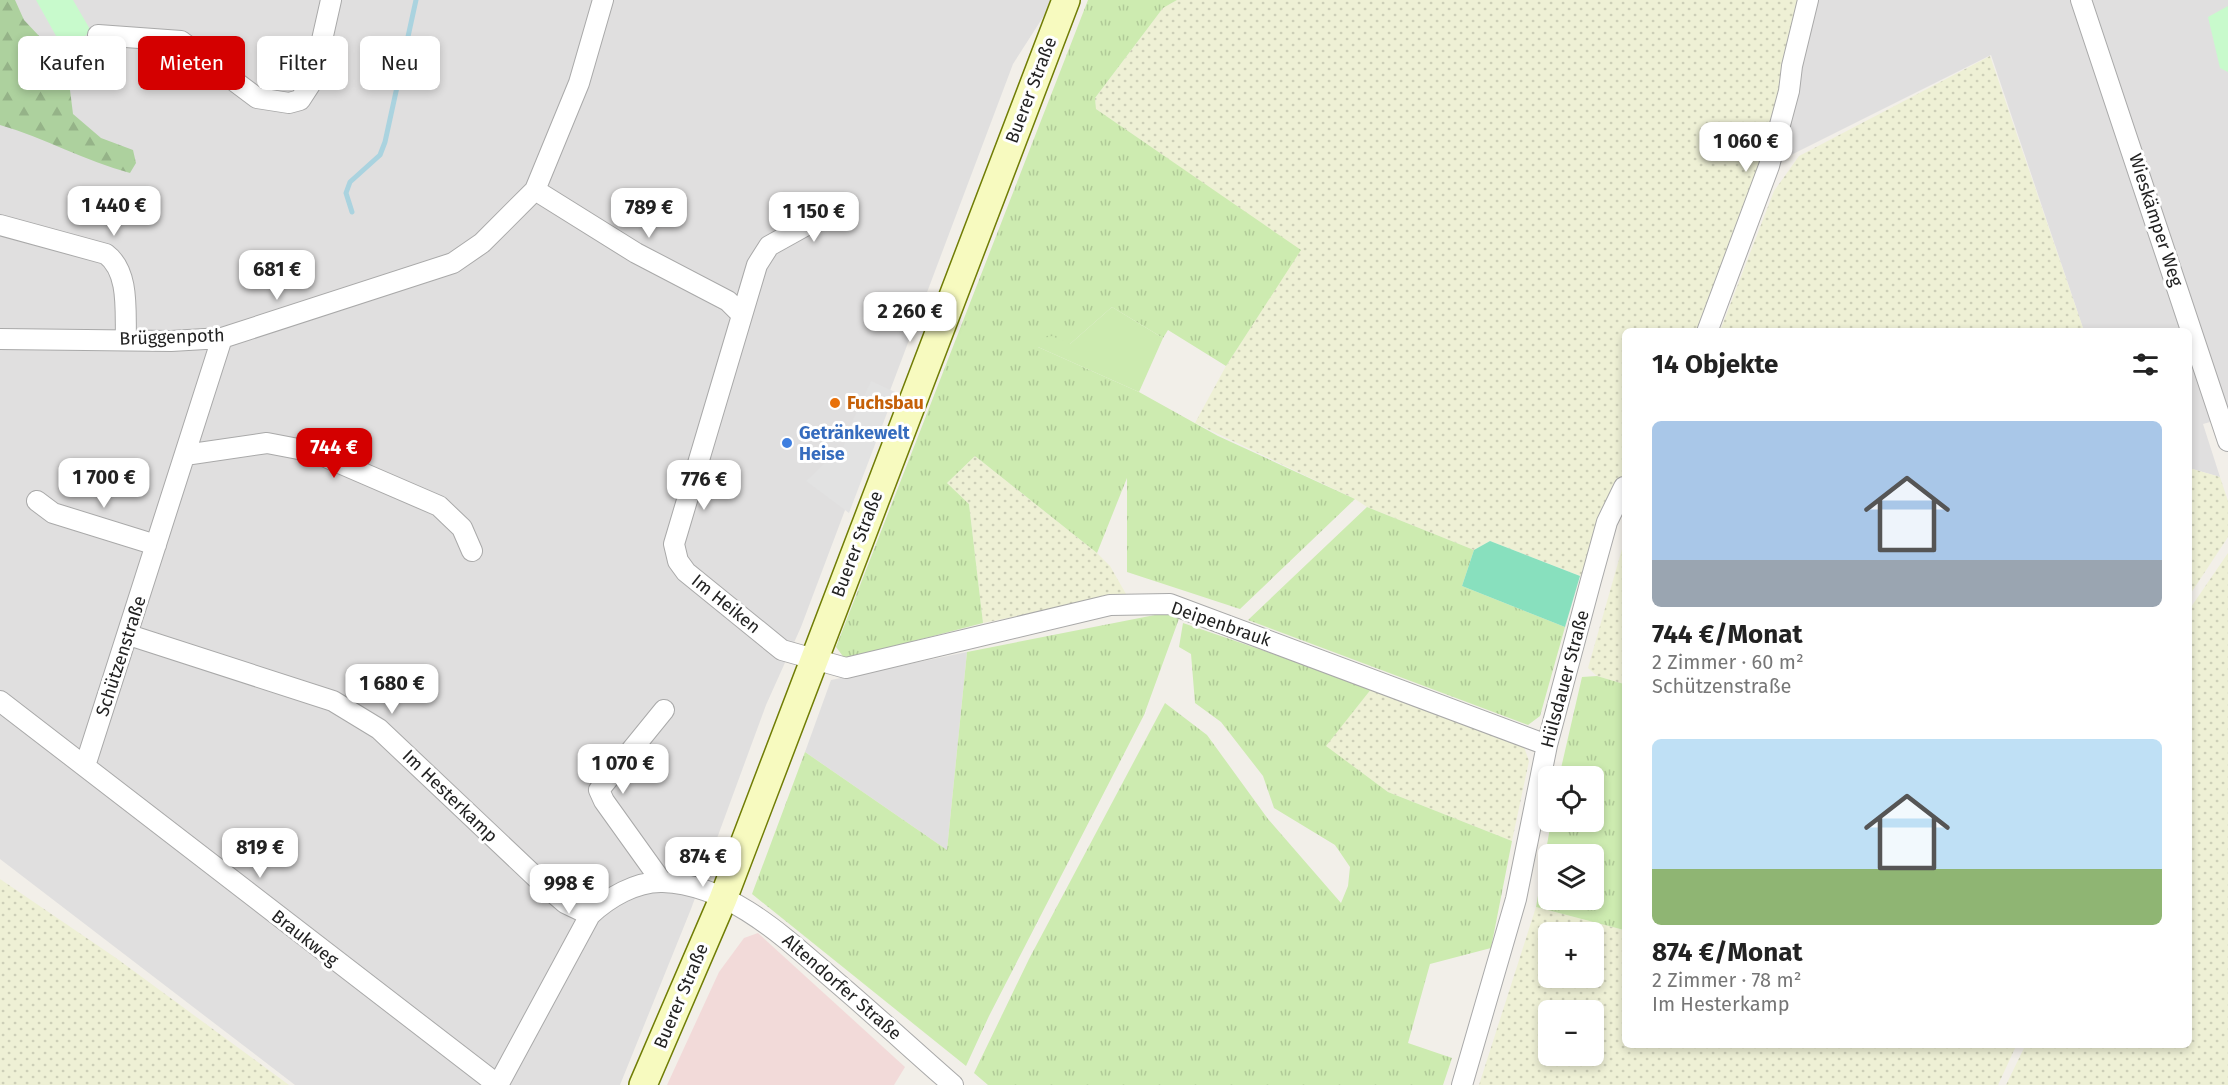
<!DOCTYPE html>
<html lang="de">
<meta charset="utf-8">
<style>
:root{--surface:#fff;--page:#f6f6f6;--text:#222;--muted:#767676;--accent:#d40000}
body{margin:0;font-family:"Fira Sans",sans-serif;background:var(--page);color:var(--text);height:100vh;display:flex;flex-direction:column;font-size:22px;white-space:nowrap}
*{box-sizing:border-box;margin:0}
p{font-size:20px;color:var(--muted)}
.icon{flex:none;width:33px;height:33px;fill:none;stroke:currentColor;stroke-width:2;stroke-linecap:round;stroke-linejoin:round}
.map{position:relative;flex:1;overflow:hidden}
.details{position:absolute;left:1622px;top:328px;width:570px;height:720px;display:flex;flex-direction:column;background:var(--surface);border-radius:9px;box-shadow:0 3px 9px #0003}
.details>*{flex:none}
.banner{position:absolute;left:18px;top:36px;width:570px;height:54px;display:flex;gap:12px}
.tools{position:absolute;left:1538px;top:766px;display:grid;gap:12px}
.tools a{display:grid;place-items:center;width:66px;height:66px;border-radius:9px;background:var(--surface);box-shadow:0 3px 9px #0003;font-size:30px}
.price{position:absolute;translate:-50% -51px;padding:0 14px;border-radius:12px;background:#fff;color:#222;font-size:20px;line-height:39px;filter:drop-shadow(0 2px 3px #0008)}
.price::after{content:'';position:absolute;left:50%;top:36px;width:18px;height:14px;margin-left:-9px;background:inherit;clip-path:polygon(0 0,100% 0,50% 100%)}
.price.selected{background:var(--accent);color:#fff}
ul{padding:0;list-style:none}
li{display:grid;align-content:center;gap:12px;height:318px;padding:0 30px}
li span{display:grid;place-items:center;height:186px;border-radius:9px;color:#555}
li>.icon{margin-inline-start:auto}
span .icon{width:108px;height:108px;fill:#fffc;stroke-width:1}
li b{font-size:26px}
h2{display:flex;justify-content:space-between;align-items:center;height:72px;padding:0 30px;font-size:26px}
.chip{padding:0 21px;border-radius:9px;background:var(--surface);box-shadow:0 3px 9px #0003;font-size:21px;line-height:54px}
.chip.selected{background:var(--accent);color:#fff}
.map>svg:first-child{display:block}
</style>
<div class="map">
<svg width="2228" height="1085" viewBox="0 0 2228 1085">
<defs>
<pattern id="farmland-dots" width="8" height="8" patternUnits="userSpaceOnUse" patternTransform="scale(1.5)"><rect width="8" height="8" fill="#eef0d5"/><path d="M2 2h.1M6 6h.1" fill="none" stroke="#ccceb7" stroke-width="1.8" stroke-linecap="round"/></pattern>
<pattern id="grass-tufts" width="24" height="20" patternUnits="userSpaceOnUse" patternTransform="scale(1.5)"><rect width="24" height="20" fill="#cdebb0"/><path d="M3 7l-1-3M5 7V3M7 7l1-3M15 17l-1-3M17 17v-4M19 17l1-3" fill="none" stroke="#b0c997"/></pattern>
<pattern id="forest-firs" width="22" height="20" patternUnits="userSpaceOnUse" patternTransform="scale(1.5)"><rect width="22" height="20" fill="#add19e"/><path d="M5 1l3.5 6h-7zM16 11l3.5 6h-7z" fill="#95b388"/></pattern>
</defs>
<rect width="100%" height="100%" fill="#f2efe9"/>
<!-- residential -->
<path fill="#e0dfdf" d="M0,0h1054l-41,64 -212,563 -35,78 -75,204 -71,176h-325l-295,-226z
M1808,0h420v417l-25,7 17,53 -31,-9 -1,-136 -104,-1 -93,-276 -222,111z
M967,652l-20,198 -142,-98 26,-72z"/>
<!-- commercial -->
<path fill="#f2dad9" d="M758,933l147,134 -11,18h-227l52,-113 25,-34z"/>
<!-- farmland -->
<path fill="url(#farmland-dots)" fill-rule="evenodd" d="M1177,0h631l-16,66 -85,265 -83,1v155l-33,93 -101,-39 -16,9 -107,-43 -12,-8 -160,-76 31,-57 74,-116 -204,-141 -1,-11 68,-90z
M1990,56l94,275h-364l54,-140 25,-35z
M975,456l122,97 13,13 16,28 -143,29 -14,-119 -22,-21z
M2189,468l31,9 8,24v36l-39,59z
M1624,542v142l-27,-8 -9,-8z
M2228,553v532h-222l19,-39h163l1,-436z
M1372,688l152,59 5,14 -17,80 -124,-49 -63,-46z
M0,879l116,79 173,127h-289z
M1536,907l88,23v116h392l-18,39h-519zM1548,933h45v45h-45zM1548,1011h45v45h-45z"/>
<!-- grass -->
<path fill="url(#grass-tufts)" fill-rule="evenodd" d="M1088,0h89l-14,8 -68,90 1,11 205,141 -75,116 -58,-36 -5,8 -51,-31 -42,37 -32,3 101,45 79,44 137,63 -115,110 -113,-37v-94l-30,75 -122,-97 -28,27 22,21 14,119 -138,36 -9,-12z
M1367,507l107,43 -12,36 103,41 -25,89 -12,9 -280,-105z
M1160,614l20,2 -36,99 -155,301 -23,50 -214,-172 53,-142 142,98 20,-198z
M1183,623l189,65 -46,58 62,46 124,49 -21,107 -61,16 -22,79 44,15 -9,27h-455l-14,-12 55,-114 136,-256 42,32 61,84 73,84 7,-17 2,-19 -15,-22 -61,-37 -11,-32 -42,-54 -26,-19 -4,-49 -12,-7z
M1597,676l27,8v246l-88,-23 15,-85h42v-45h-34l23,-100zM1548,855h45v45h-45z"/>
<!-- forest -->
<path fill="url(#forest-firs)" d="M0,0h15l9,20 16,17 -2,13 11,37 21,3 3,24 28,24 32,12 3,13 -6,10c-45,-12 -85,-35 -130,-48z"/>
<!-- park -->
<path fill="#c8facc" d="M36,0h37l18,31 -26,21z
M2228,6v66l-8,-4 -12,-51z"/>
<!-- garden -->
<path fill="#cdebb0" d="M1112,307l51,31 -24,54 -101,-45 2,-8 12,-3 18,8z"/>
<!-- pitch -->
<path fill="#88e0be" d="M1490,541l90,35 -15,51 -103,-41 12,-36z"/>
<!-- parking -->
<path fill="#e2e2e2" d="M871,381l24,11 -46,121 -43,-32 28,-27 7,-1 4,-11 -2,-1z"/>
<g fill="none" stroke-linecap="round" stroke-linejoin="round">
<!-- stream -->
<path stroke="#aad3df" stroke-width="5" d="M352,212l-6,-19 4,-11 30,-27 5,-13 31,-142"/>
<defs>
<path id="minor" d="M2081,0l147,441
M98,35l83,6 76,57 32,5 11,-3 13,-20 18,-80
M535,190l101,63 92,48 13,13
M841,206l-72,40 -12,19 -83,279 4,17 8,11 96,78 64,18 264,-63 60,-1 377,141
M0,225l106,29c24,18 19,58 20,86
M1707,332l62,-166 20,-75 3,-25 16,-66
M0,339l171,2 51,-3 231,-75 29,-20 53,-53 44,-107 24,-83
M185,455l82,-12 47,9 125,54 23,22 10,23
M37,501l16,12 103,32
M129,635l204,66 46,28 165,156 21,18 25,12
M0,701l498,384 92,-170c18,-17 46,-34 73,-33 68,3 122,56 171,98 40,34 79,70 119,105
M85,766l137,-428
M662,882l-58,-81 -5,-11 65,-80
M1462,1085l54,-186 31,-154 44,-165 16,-58 17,-35"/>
<path id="secondary" d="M643,1085l80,-186 343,-899"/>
</defs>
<!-- minor casing -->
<use href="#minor" stroke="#a9a9a9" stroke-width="22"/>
<!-- secondary casing -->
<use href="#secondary" stroke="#707d05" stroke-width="30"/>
<!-- minor -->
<use href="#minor" stroke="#fff" stroke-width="20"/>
<!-- secondary -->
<use href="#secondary" stroke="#f7fabf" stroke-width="27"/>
</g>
<!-- markers -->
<circle fill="#e8710a" stroke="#fff" stroke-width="2" cx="835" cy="403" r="6"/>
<circle fill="#3f7fe0" stroke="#fff" stroke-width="2" cx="787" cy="443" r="6"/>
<g text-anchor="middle" stroke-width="6" stroke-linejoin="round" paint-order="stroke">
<!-- street labels -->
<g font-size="18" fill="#222" stroke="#fff">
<text transform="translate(1031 90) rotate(-69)" y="6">Buerer Straße</text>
<text transform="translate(2156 220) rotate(72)" y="6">Wieskämper Weg</text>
<text transform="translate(172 337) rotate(-2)" y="6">Brüggenpoth</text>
<text transform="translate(857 544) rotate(-69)" y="6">Buerer Straße</text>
<text transform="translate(726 604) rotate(39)" y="6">Im Heiken</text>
<text transform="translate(1221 624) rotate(19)" y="6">Deipenbrauk</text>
<text transform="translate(121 656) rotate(-72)" y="6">Schützenstraße</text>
<text transform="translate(1565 679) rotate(-75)" y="6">Hülsdauer Straße</text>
<text transform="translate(450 796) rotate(44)" y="6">Im Hesterkamp</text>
<text transform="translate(305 938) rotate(38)" y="6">Braukweg</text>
<text transform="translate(842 987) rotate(41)" y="6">Altendorfer Straße</text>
<text transform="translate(681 996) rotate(-67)" y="6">Buerer Straße</text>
</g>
<!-- food labels -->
<g font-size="18" font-weight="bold" fill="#c56008" stroke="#fff" text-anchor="start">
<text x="847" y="409">Fuchsbau</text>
</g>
<!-- shop labels -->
<g font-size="18" font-weight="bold" fill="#366cbe" stroke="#fff" text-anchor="start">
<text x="799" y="439">Getränkewelt<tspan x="799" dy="21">Heise</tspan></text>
</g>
</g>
</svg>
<div class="tools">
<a><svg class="icon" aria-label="locate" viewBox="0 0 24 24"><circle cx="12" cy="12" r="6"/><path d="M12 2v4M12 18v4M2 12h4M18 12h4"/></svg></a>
<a><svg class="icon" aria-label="layers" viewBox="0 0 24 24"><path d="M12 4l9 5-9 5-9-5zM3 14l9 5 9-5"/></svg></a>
<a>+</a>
<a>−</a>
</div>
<b class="price" style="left:1746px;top:173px">1 060 €</b>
<b class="price" style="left:114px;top:237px">1 440 €</b>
<b class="price" style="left:649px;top:239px">789 €</b>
<b class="price" style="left:814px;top:243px">1 150 €</b>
<b class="price" style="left:277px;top:301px">681 €</b>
<b class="price" style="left:910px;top:343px">2 260 €</b>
<b class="price selected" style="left:334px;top:479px">744 €</b>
<b class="price" style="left:104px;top:509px">1 700 €</b>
<b class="price" style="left:704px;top:511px">776 €</b>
<b class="price" style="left:392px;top:715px">1 680 €</b>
<b class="price" style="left:623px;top:795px">1 070 €</b>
<b class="price" style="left:260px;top:879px">819 €</b>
<b class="price" style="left:703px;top:888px">874 €</b>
<b class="price" style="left:569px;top:915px">998 €</b>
<div class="banner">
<a class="chip">Kaufen</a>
<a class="chip selected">Mieten</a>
<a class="chip">Filter</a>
<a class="chip">Neu</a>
</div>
<section class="details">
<h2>14 Objekte<svg class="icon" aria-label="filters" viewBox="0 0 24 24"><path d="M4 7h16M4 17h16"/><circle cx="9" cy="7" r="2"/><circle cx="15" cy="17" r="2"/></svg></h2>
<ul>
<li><span style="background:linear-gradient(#a9c7e8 75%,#9aa5b1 0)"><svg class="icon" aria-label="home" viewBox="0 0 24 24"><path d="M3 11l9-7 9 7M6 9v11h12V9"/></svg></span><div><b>744 €/Monat</b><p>2 Zimmer · 60 m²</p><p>Schützenstraße</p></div></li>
<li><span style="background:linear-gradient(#bfe0f5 70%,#8fb573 0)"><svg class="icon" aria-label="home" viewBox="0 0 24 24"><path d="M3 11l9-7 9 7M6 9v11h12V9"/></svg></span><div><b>874 €/Monat</b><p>2 Zimmer · 78 m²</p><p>Im Hesterkamp</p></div></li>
</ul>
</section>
</div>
